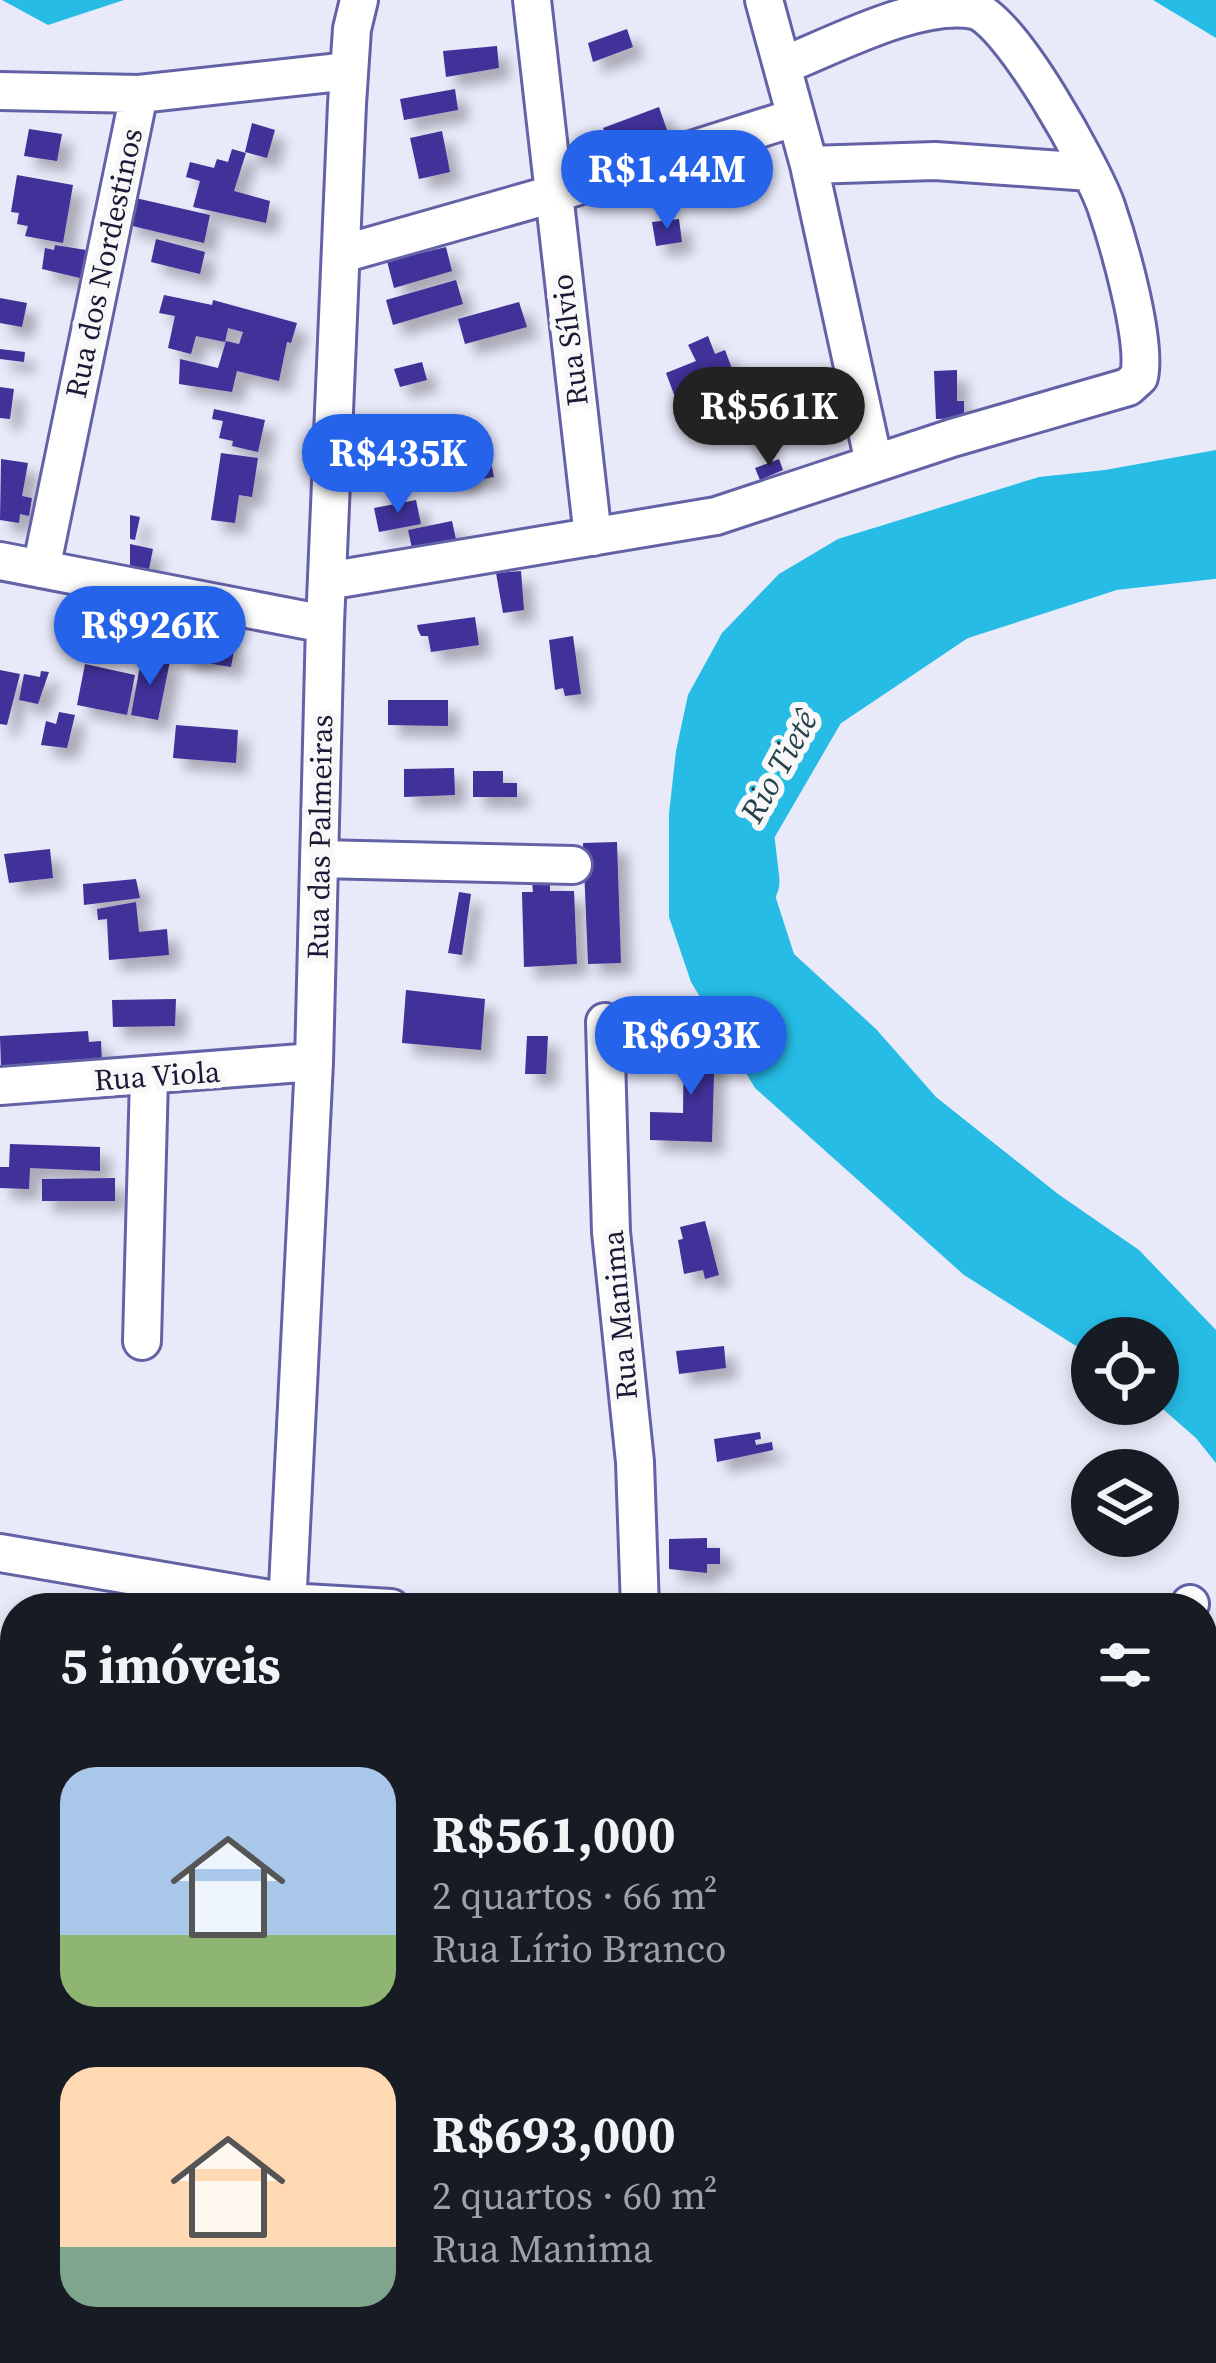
<!DOCTYPE html>
<html lang="pt">
<meta charset="utf-8">
<style>
:root{--surface:#171b24;--page:#242831;--text:#f1f3f6;--muted:#9ea1a6;--accent:#2563eb}
body{margin:0;font-family:"Source Serif 4",serif;background:var(--page);color:var(--text);height:100vh;display:flex;flex-direction:column;font-size:45px;white-space:nowrap}
*{box-sizing:border-box;margin:0}
p{font-size:39px;color:var(--muted)}
.icon{flex:none;width:66px;height:66px;fill:none;stroke:currentColor;stroke-width:2;stroke-linecap:round;stroke-linejoin:round}
.map{position:relative;flex:1;overflow:hidden}
.details{position:absolute;left:0px;top:1593px;width:1218px;height:771px;display:flex;flex-direction:column;background:var(--surface);border-radius:48px 48px 0 0;box-shadow:0 6px 18px #0003}
.details>*{flex:none}
.fabs{position:absolute;left:1071px;top:1317px;display:grid;gap:24px}
.fabs a{display:grid;place-items:center;width:108px;height:108px;border-radius:50%;background:var(--surface);box-shadow:0 6px 18px #0003;font-size:60px}
.price{position:absolute;translate:-50% -102px;padding:0 27px;border-radius:42px;background:var(--accent);color:#fff;font-size:39px;line-height:78px;filter:drop-shadow(0 3px 6px #0008)}
.price::after{content:'';position:absolute;left:50%;top:72px;width:36px;height:27px;margin-left:-18px;background:inherit;clip-path:polygon(0 0,100% 0,50% 100%)}
.price.selected{background:#222;color:#fff}
ul{padding:0;list-style:none}
li{display:flex;align-items:center;gap:36px;height:300px;padding:0 60px}
li span{display:grid;place-items:center;flex:none;width:336px;height:240px;border-radius:36px;color:#555}
li>.icon{margin-inline-start:auto}
span .icon{width:144px;height:144px;fill:#fffc;stroke-width:1}
li b{font-size:51px}
h2{display:flex;justify-content:space-between;align-items:center;height:144px;padding:0 60px;font-size:51px}
.map>svg:first-child{display:block}
</style>
<div class="map">
<svg width="1216" height="2363" viewBox="0 0 1216 2363">
<defs>
<filter id="shadow"><feDropShadow dx="11" dy="11" stdDeviation="6" flood-color="#0004"/></filter>
</defs>
<rect width="100%" height="100%" fill="#e8e9f9"/>
<!-- water -->
<path fill="#26bce6" d="M2,0h122l-76,25z
M1153,0h63v38z
M1216,450v95l-224,35 -198,127 -34,66 13,116 21,65 82,75 60,68 122,97 81,56 77,80v133l-20,-25 -39,-34 1,-66h-66v18l-128,-81 -209,-187 -64,-106 -22,-65v-103l7,-63 12,-56 34,-62 57,-59 59,-35 201,-62 66,-7z
M1203,2239l13,3v121h-812l3,-14h796z"/>
<g fill="none" stroke-linecap="round" stroke-linejoin="round">
<!-- river -->
<path stroke="#26bce6" stroke-width="69" d="M745,881l-6,-51 76,-131 137,-92 158,-51 106,-12"/>
</g>
<!-- building -->
<path fill="#403099" filter="url(#shadow)" d="M627,29l6,18 -40,15 -5,-19z
M497,46l2,22 -53,9 -3,-26z
M455,89l3,21 -54,10 -4,-21z
M659,107l8,23 -55,21 -9,-23z
M252,123l23,7 -8,28 -22,-6z
M29,129l33,5 -5,27 -33,-5z
M442,131l8,41 -31,7 -9,-41z
M232,149l14,4 -12,38 36,10 -4,22 -73,-16 7,-26 -14,-4 4,-15 24,6 3,-9 11,3z
M17,175l56,10 -10,58 -38,-7 3,-10 -11,-2 2,-11 -8,-1z
M131,197l79,18 -6,28 -80,-19z
M679,219l3,23 -26,4 -4,-24z
M156,239l49,13 -5,22 -49,-12z
M55,245l31,5 -6,28 -38,-9 3,-21 9,2z
M446,247l6,24 -58,17 -7,-27z
M456,280l7,24 -70,21 -7,-25z
M164,295l48,10 1,-5 84,23 -6,20 -4,-1 -8,39 -42,-10 -5,21 -53,-8 1,-25 38,9 8,-27 13,3 4,-12 -15,-4 -3,14 -29,-6 -5,18 -23,-6 7,-32 -16,-3z
M0,298l27,5 -5,24 -22,-4z
M519,302l8,25 -62,17 -7,-25z
M708,336l7,18 10,-4 9,24 -59,23 -9,-24 30,-12 -8,-16z
M0,349l25,3 -1,10 -24,-3z
M422,362l5,18 -27,7 -6,-18z
M957,370v31h7v17l-28,1 -2,-48z
M744,372l7,16 -11,4 -6,-15z
M0,387l14,2 -4,30 -10,-1z
M214,409l51,11 -7,32 -26,-6 1,-5 -14,-3 4,-17 -11,-2z
M767,411l4,21 -26,10 -7,-19z
M435,437l5,21 -57,14 -4,-22z
M221,453l37,5 -6,39 -13,-2 -4,28 -24,-3z
M490,457l4,20 -38,7 -4,-20z
M1,459l27,4 -6,33 10,2 -3,18 -9,-2 -1,9 -19,-3z
M779,459l4,11 -23,10 -5,-12z
M416,500l5,24 -42,8 -5,-24z
M130,515l10,2 -5,23 -5,-1z
M452,521l5,23 -44,9 -5,-23z
M130,544l23,5 -5,25 -18,-4z
M521,571l3,39 -21,3 -7,-40z
M475,617l4,28 -48,7 -3,-16h-7l-3,-6 -1,-5z
M186,636l29,5 1,-4 11,2v5l8,1 -4,22 -49,-8z
M573,636l8,58 -16,2 -2,-8 -8,2 -6,-50z
M142,655l28,6 -12,59 -27,-5z
M85,664l50,11 -8,40 -50,-10z
M0,670l20,4 -13,51 -7,-1z
M41,671l8,1 -11,32 -19,-4 5,-26 16,3z
M388,700h60v26l-60,-1z
M59,712l16,3 -8,33 -26,-3 5,-24 10,3z
M176,725l62,5 -2,33 -63,-5z
M454,768l1,27 -51,2v-28z
M473,771h30v12h14v14h-44z
M617,842l4,121 -33,1 -5,-121z
M50,849l3,29 -44,5 -5,-29z
M136,879l4,19 -56,7 -1,-21z
M550,880v11h24l3,73 -53,3 -2,-75h11l-1,-11z
M459,892l12,2 -9,61 -14,-2z
M136,902l3,30 28,-3 2,26 -60,5 -2,-41 -9,1 -1,-11z
M406,990l79,9 -4,51 -79,-7z
M176,999l-1,27 -62,1 -1,-27z
M88,1031l1,11 12,-1 1,23 -101,5 -1,-33z
M527,1036h21l-2,38h-21z
M684,1038l31,2 -3,102 -62,-2v-28l33,1z
M10,1144l90,3v24l-70,-3 -1,21 -29,-1v-21h9z
M115,1178v23h-73v-22z
M705,1221l14,54 -14,4 -2,-9 -19,4 -6,-34 5,-1 -3,-12z
M724,1346l2,22 -47,6 -3,-23z
M760,1432l1,7 -6,1 1,5 16,-3 1,8 -56,12 -3,-23z
M707,1538v10h13v16h-13v9l-38,-4v-30z
M0,1671l5,2 1,23 -6,-1z
M0,1724l10,1 -7,53 -3,-1z
M0,1879h8l-4,80h-4z"/>
<g fill="none" stroke-linecap="round" stroke-linejoin="round">
<defs>
<path id="minor" d="M532,0l61,537
M764,0l45,165 65,298
M0,91l139,3
M809,165l126,-4 155,11
M342,254l211,-60 243,-77
M0,561l325,63
M41,569l98,-475 210,-23
M327,581l389,-65 236,-78 176,-51 11,-10c8,-36 -20,-133 -33,-171 -13,-37 -96,-188 -132,-196 -56,-10 -139,35 -192,56
M319,859l254,6
M605,1022l6,210 24,230 5,146
M0,1086l314,-24
M142,1341l7,-263
M0,1553l287,49 104,6
M287,1608l27,-546 11,-438 22,-520 5,-75 7,-29
M1188,1608l2,-4
M1203,1908l13,3"/>
</defs>
<!-- minor casing -->
<use href="#minor" stroke="#6362a7" stroke-width="42"/>
<!-- minor -->
<use href="#minor" stroke="#fff" stroke-width="36"/>
</g>
<g text-anchor="middle" stroke-width="12" stroke-linejoin="round" paint-order="stroke">
<!-- street labels -->
<g font-size="30" fill="#1b1a36" stroke="#f8f8f8">
<text transform="translate(104 263) rotate(-78)" y="10">Rua dos Nordestinos</text>
<text transform="translate(570 340) rotate(-97)" y="10">Rua Sílvio</text>
<text transform="translate(320 837) rotate(-89)" y="10">Rua das Palmeiras</text>
<text transform="translate(157 1076) rotate(-4)" y="10">Rua Viola</text>
<text transform="translate(620 1315) rotate(-95)" y="10">Rua Manima</text>
</g>
<!-- water labels -->
<g font-size="33" font-style="italic" fill="#26424d" stroke="#f8f8f8">
<text transform="translate(778 766) rotate(-61)" y="12">Rio Tietê</text>
</g>
</g>
</svg>
<div class="fabs">
<a><svg class="icon" aria-label="locate" viewBox="0 0 24 24"><circle cx="12" cy="12" r="6"/><path d="M12 2v4M12 18v4M2 12h4M18 12h4"/></svg></a>
<a><svg class="icon" aria-label="layers" viewBox="0 0 24 24"><path d="M12 4l9 5-9 5-9-5zM3 14l9 5 9-5"/></svg></a>
</div>
<b class="price" style="left:667px;top:232px">R$1.44M</b>
<b class="price selected" style="left:769px;top:469px">R$561K</b>
<b class="price" style="left:398px;top:516px">R$435K</b>
<b class="price" style="left:150px;top:688px">R$926K</b>
<b class="price" style="left:691px;top:1098px">R$693K</b>
<section class="details">
<h2>5 imóveis<svg class="icon" aria-label="filters" viewBox="0 0 24 24"><path d="M4 7h16M4 17h16"/><circle cx="9" cy="7" r="2"/><circle cx="15" cy="17" r="2"/></svg></h2>
<ul>
<li><span style="background:linear-gradient(#a9c7e8 70%,#8fb573 0)"><svg class="icon" aria-label="home" viewBox="0 0 24 24"><path d="M3 11l9-7 9 7M6 9v11h12V9"/></svg></span><div><b>R$561,000</b><p>2 quartos · 66 m²</p><p>Rua Lírio Branco</p></div></li>
<li><span style="background:linear-gradient(#ffd9b3 75%,#7fa58c 0)"><svg class="icon" aria-label="home" viewBox="0 0 24 24"><path d="M3 11l9-7 9 7M6 9v11h12V9"/></svg></span><div><b>R$693,000</b><p>2 quartos · 60 m²</p><p>Rua Manima</p></div></li>
</ul>
</section>
</div>
